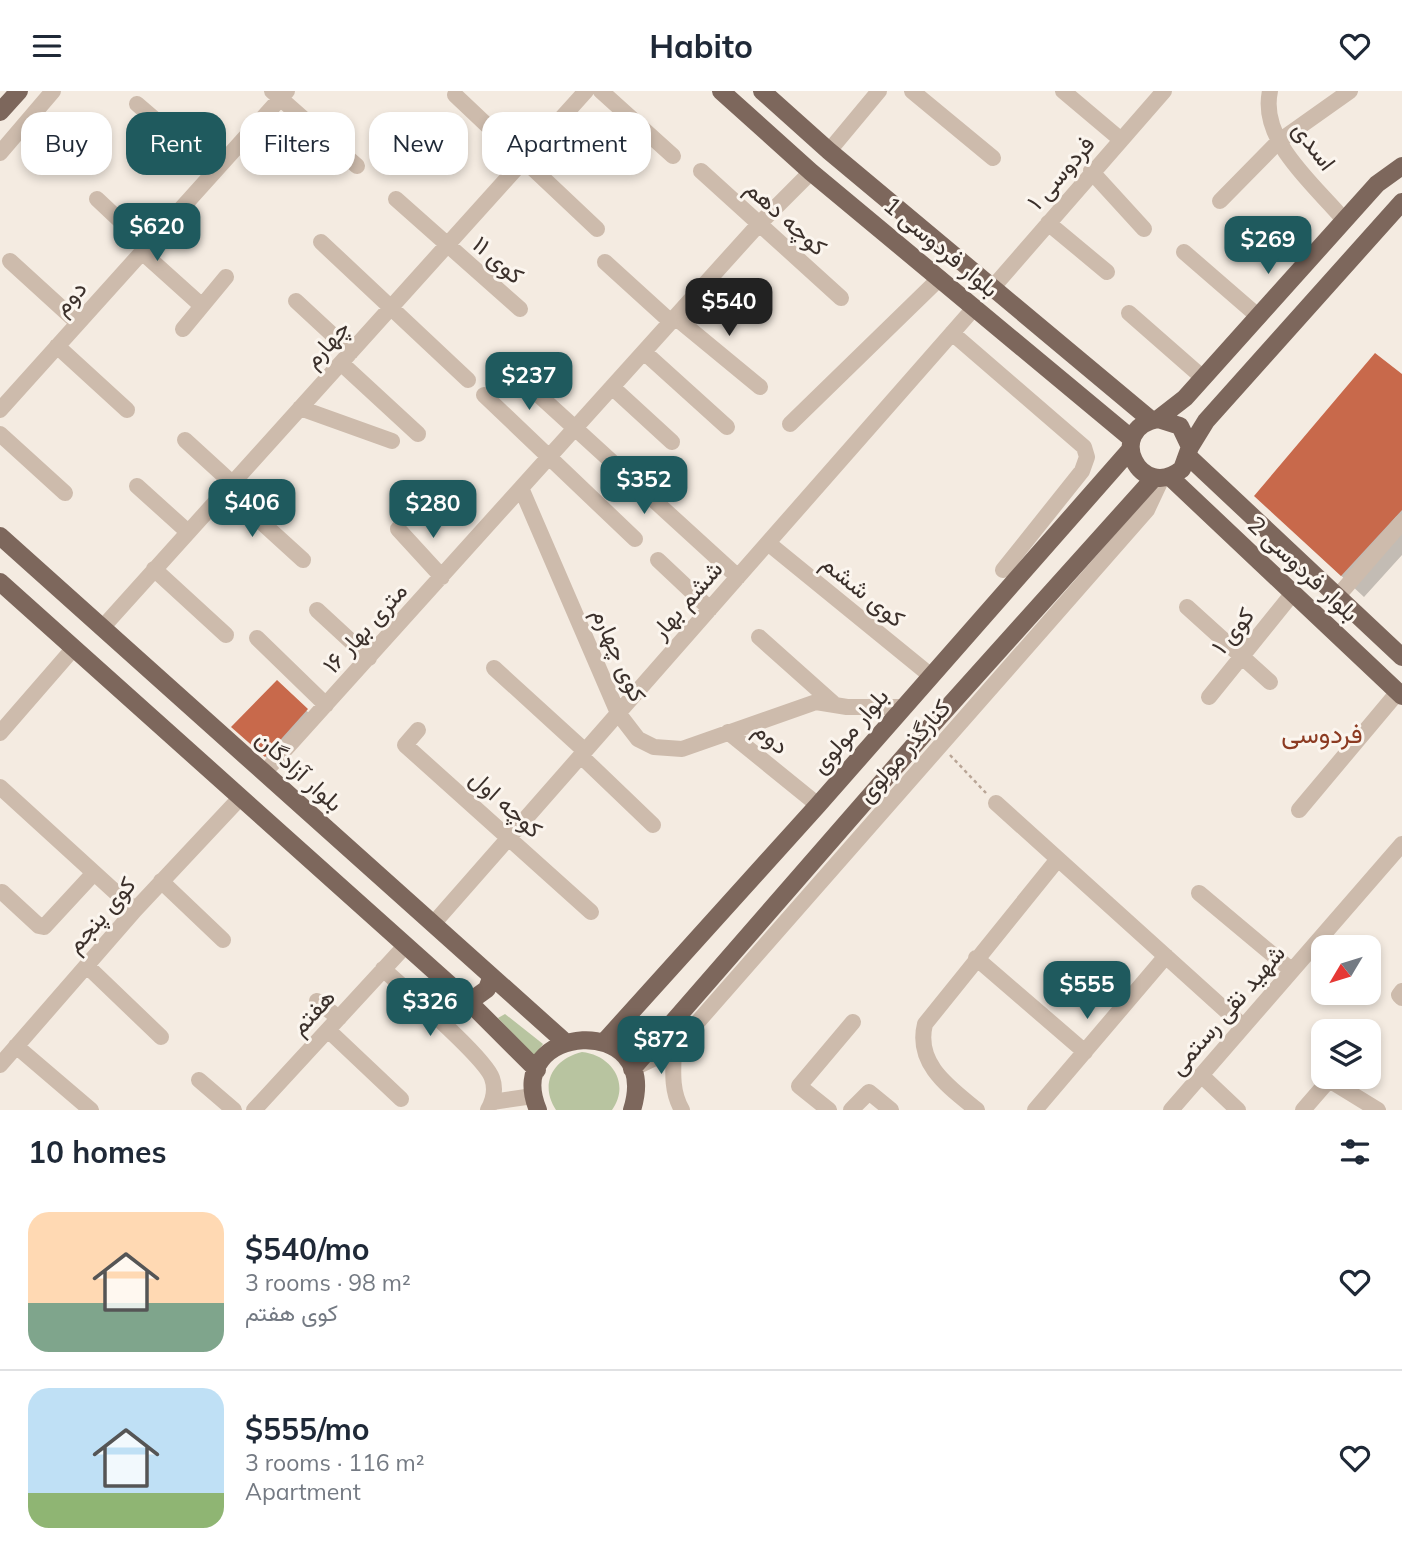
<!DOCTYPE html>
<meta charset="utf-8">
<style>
:root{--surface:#fff;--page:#f2f2f3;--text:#1f2937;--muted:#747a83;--line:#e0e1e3;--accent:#1f5a5e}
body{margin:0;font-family:Mulish,Vazirmatn,sans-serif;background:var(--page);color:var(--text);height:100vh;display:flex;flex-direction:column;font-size:26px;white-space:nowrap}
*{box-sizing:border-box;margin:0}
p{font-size:23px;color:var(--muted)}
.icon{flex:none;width:38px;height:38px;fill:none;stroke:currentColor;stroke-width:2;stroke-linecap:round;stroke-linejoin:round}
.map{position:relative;height:1019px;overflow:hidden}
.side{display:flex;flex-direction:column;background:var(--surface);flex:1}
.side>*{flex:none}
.top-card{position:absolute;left:21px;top:21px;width:700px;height:63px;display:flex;gap:14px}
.needle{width:46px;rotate:232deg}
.buttons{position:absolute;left:1311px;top:844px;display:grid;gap:14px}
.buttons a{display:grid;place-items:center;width:70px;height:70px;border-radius:14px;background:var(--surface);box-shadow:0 4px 10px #0003;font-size:35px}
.price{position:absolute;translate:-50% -60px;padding:0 16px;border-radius:14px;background:var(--accent);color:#fff;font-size:23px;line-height:46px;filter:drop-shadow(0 2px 4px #0008)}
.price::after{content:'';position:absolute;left:50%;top:42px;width:21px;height:16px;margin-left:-10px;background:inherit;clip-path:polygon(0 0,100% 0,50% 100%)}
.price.on{background:#222;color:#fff}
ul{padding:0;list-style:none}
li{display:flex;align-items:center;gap:21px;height:175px;padding:0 28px}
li+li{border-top:2px solid var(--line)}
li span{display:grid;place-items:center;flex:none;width:196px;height:140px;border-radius:21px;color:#555}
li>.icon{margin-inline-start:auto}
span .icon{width:84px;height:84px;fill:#fffc;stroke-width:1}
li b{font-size:30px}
h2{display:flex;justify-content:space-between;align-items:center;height:84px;padding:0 28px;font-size:30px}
.chip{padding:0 24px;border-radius:21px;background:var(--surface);box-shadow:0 4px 10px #0003;font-size:24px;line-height:63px}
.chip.on{background:var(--accent);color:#fff}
header{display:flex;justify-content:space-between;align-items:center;height:91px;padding:0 28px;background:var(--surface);font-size:32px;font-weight:700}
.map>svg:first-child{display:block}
</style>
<header><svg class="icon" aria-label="menu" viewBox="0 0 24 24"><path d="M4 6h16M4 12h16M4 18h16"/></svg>Habito<svg class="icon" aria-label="heart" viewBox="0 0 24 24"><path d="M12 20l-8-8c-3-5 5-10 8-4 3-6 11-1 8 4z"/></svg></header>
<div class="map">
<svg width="1402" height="1019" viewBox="0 0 1402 1019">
<rect width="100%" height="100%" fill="#f4ebe1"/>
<!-- green -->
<path fill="#b8c4a0" d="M505,923l38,30 -9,12 -36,-38z
M582,961c29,3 49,31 30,58h-56c-17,-26 -3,-51 26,-58z"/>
<!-- shadow -->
<path fill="#0003" d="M1402,286v178l-38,42 -85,-79z
M277,591l39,38 -40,46 -33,-29z"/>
<!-- building -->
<path fill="#c8694b" d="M1375,262l27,21v136l-61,66 -87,-80z
M277,589l31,29 -43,48 -34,-30z"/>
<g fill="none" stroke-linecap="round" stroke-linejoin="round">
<!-- path -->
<path stroke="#b9a596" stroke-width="2.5" stroke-dasharray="3.5 3.5" stroke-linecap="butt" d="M950,664l36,38"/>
<!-- minor -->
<path stroke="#cdbbac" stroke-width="16" d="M272,0l85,75
M601,0l72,65
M912,0l81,67
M1063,0l57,48
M1270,0c-11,50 45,94 74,129
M455,4l142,134
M137,13l78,67
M829,60l50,-60
M0,62l53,-62
M701,80l140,127
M1091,80l53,58
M97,108l50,47
M396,108l124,110
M1220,110l58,-59 72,-51
M1048,132l59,49
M321,151l147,138
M142,161l60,54
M1184,161l75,65
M10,170l68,62
M605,171l66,60
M994,195l170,-195
M296,210l55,51
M1129,222l73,64
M675,226l85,70
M183,238l43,-52
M952,242l132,114 3,10 -5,14 -79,99
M57,255l70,64
M644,261l83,75
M341,272l77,71
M612,296l60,55
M531,297l207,189
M484,304l151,144
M300,317l92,33
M0,319l287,-319
M790,333l150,-146
M0,343l65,59
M185,349l47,43
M137,395l51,46
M521,397l97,225 20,26 16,8 28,2 134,-47 31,5h56
M226,399l77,70
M398,438l44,48
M768,452l162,132
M658,469l52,49
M154,478l72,66
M1337,506l65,-75
M1187,516l83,75
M317,519l52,48
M102,537l484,-537
M759,546l74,66
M257,547l69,67
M494,577l91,83
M1209,606l84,-104
M418,639l-13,15 186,167
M728,641l90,73
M0,642l73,-84
M581,665l72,69
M264,682l495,-549 52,-52
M0,696l135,123
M996,712l247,223
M1299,719l99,-118
M161,790l62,59
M2,801l37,34 5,1 49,-53
M1199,802l92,77
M433,833l542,-617
M976,867l109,94
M87,875l74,71
M383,878c22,20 102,88 109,109 4,11 1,23 -4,32
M1402,900l-3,4 3,3
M317,910l22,17
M328,939l73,69
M16,955l75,64
M0,974l135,-155 105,-112
M634,977l40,-19
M1201,984l37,35
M199,989l35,30
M492,1011l41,-6
M254,1019l152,-165
M682,1019c-11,-19 -9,-39 -8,-61l473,-539 15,-32
M829,1019l-30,-24 54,-64
M851,1019l18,-18 22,18
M977,1019c-28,-23 -62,-46 -52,-86l133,-165
M1035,1019l131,-154
M1171,1019l231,-266
M1303,1019l26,-30 49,30"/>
<!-- major -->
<path stroke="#7d675c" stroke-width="18" d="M721,0l90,81 321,267
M762,0l67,60 322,269
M0,21l19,-21
M1158,328l27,-21 192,-214 25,-18
M1190,356l-10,-21 -22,-7c-54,10 -18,84 24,50l8,-22 16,-26 196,-219
M1189,366l213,200
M1170,386l232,219
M0,445l565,506
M0,491l469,420 68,68
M469,911l18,-13 4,-11
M604,951l214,-237 312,-355
M632,978l291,-334 231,-257
M538,1019c-37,-87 125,-99 94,0"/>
</g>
<g text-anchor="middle" stroke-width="6" stroke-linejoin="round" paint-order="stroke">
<!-- street labels -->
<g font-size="24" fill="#3b302b" stroke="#fbf5ee">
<text transform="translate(1314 55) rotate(53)" y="8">اسدی</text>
<text transform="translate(1061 82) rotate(-49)" y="8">فردوسی ۱</text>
<text transform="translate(786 127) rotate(42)" y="8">کوچه دهم</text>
<text transform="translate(941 156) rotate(40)" y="8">بلوار فردوسی 1</text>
<text transform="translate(498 169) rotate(41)" y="8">کوی ۱۱</text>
<text transform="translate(70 207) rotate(-48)" y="8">دوم</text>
<text transform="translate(327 253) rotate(-48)" y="8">چهارم</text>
<text transform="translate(1303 478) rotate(43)" y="8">بلوار فردوسی 2</text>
<text transform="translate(863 500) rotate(39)" y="8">کوی ششم</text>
<text transform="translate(687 509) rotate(-49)" y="8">ششم بهار</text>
<text transform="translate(365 537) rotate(-48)" y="8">۱۶ متری بهار</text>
<text transform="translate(1233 540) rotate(-51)" y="8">کوی ۱</text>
<text transform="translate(619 564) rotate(66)" y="8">کوی چهارم</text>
<text transform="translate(850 640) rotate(-49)" y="8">بلوار مولوی</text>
<text transform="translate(771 647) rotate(39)" y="8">دوم</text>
<text transform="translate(904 660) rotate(-49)" y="8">کنارگذر مولوی</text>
<text transform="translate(299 680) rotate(42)" y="8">بلوار آزادگان</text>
<text transform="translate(506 713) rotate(42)" y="8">کوچه اول</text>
<text transform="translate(101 824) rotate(-49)" y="8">کوی پنجم</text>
<text transform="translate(1227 919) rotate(-49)" y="8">شهید نقی رستمی</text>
<text transform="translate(313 921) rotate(-47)" y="8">هفتم</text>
</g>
<!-- neighbourhood labels -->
<g font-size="26" fill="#8c3b22" stroke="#fbf5ee">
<text x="1322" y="652">فردوسی</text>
</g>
</g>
</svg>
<div class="buttons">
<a><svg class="needle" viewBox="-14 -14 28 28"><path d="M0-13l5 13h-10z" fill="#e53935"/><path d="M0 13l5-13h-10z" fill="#747a83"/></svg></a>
<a><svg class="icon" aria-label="layers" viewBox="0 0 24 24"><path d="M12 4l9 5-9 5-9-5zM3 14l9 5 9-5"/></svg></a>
</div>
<b class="price" style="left:157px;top:172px">$620</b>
<b class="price" style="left:1268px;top:185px">$269</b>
<b class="price on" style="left:729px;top:247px">$540</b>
<b class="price" style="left:529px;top:321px">$237</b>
<b class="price" style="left:644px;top:425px">$352</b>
<b class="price" style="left:252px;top:448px">$406</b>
<b class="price" style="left:433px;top:449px">$280</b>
<b class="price" style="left:1087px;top:930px">$555</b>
<b class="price" style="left:430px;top:947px">$326</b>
<b class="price" style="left:661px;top:985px">$872</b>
<div class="top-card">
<a class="chip">Buy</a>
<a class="chip on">Rent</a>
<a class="chip">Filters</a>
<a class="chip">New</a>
<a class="chip">Apartment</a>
</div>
</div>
<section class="side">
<h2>10 homes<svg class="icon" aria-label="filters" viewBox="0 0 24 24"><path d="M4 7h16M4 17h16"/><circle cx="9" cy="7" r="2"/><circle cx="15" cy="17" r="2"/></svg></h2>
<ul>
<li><span style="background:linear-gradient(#ffd9b3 65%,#7fa58c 0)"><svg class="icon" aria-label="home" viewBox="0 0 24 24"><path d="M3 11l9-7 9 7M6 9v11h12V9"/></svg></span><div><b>$540/mo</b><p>3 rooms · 98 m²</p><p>کوی هفتم</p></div><svg class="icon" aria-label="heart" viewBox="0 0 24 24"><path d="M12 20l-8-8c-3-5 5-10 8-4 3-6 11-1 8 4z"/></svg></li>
<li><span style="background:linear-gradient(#bfe0f5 75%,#8fb573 0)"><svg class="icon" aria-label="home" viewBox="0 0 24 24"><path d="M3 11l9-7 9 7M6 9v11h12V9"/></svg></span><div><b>$555/mo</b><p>3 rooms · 116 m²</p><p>Apartment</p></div><svg class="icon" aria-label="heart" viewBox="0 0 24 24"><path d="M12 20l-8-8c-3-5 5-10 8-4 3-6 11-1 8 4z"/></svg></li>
</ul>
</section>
